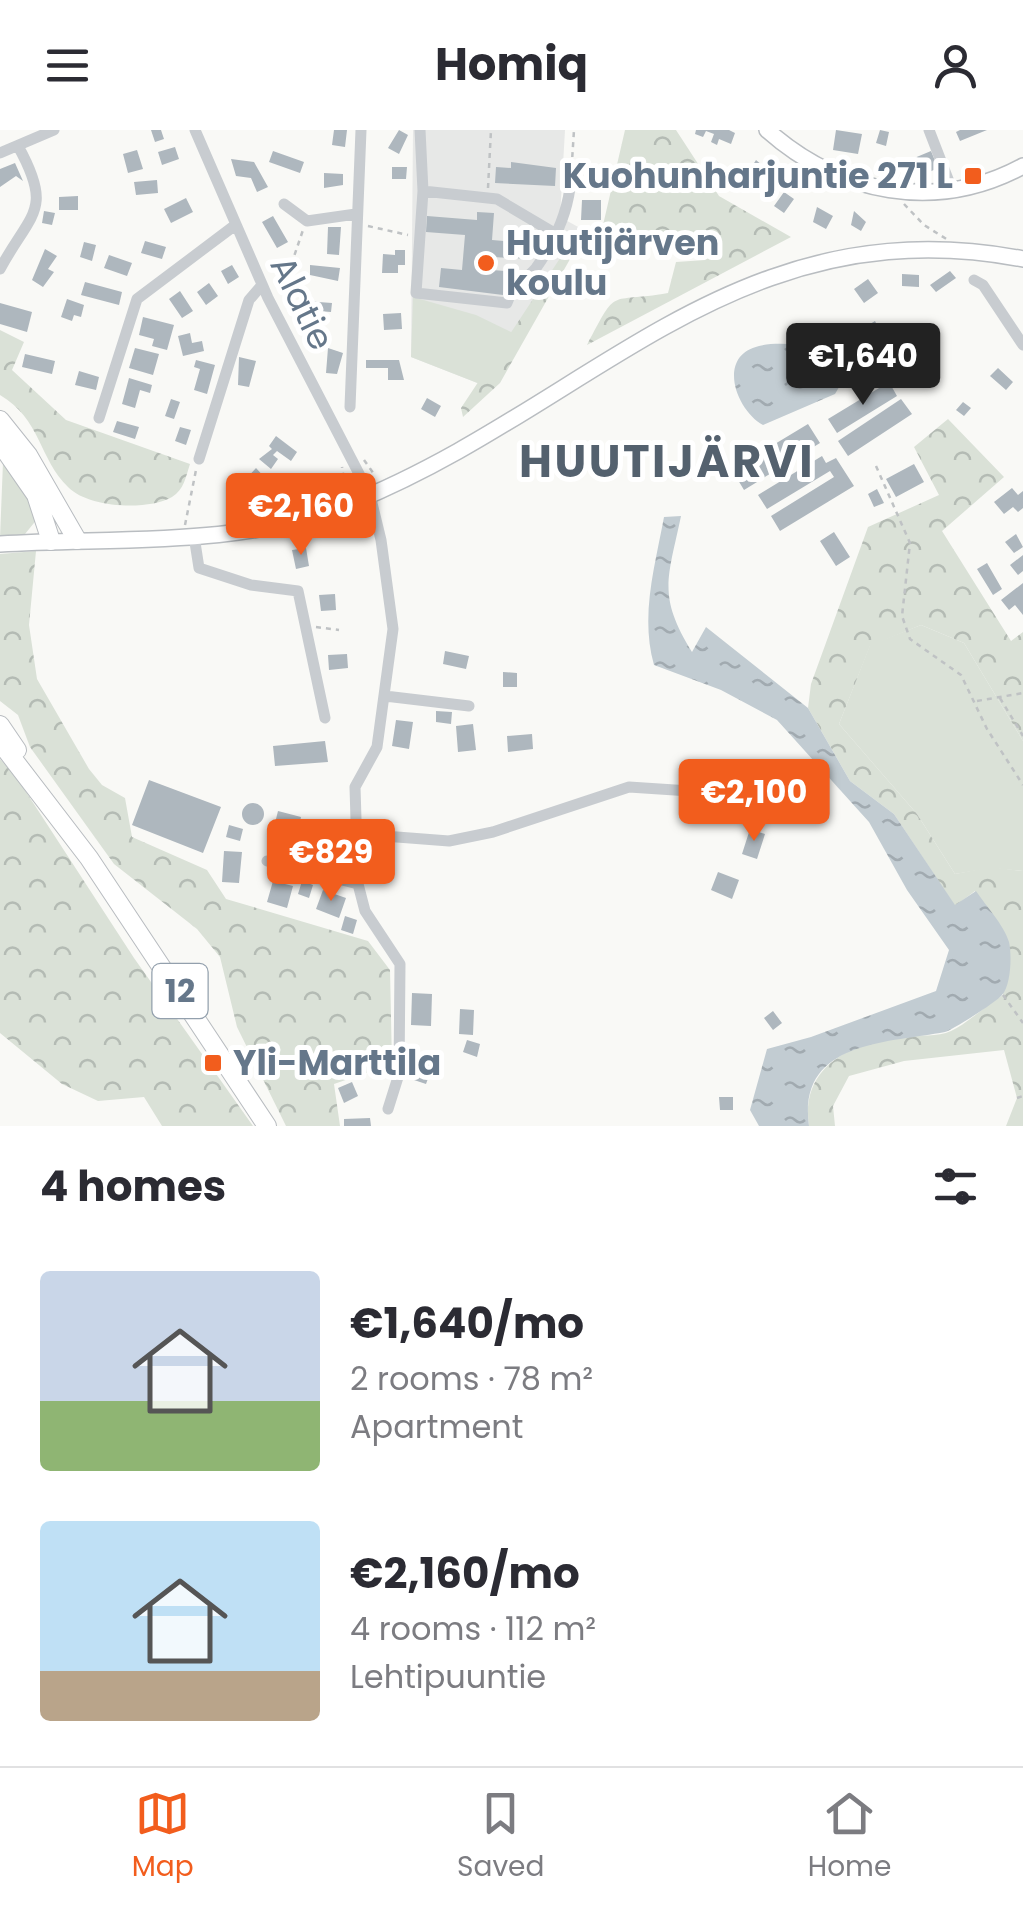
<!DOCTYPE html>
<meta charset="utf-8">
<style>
:root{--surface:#fff;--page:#f7f7f7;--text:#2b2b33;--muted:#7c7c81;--line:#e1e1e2;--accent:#f25d1d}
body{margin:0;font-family:Poppins,sans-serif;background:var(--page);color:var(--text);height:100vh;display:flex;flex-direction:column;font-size:38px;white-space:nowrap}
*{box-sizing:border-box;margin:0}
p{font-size:32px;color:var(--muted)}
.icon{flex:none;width:55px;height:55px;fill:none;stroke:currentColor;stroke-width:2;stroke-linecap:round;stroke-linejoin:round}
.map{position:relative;height:996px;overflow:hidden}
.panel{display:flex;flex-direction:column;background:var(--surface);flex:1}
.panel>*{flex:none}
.price{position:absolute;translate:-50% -85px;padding:0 22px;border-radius:10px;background:var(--accent);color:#fff;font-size:32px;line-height:65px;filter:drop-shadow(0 2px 5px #0008)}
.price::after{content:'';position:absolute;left:50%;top:60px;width:30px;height:22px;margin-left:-15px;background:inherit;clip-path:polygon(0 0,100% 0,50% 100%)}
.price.active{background:#222;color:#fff}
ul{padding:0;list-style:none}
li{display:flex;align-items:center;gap:30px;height:250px;padding:0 40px}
li span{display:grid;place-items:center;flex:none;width:280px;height:200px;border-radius:10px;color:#555}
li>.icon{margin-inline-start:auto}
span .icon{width:120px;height:120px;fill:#fffc;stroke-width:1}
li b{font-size:42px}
h2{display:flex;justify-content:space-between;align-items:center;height:120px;padding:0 40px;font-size:42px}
header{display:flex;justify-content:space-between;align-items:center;height:130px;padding:0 40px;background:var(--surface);font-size:45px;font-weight:700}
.tab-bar{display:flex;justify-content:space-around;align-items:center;height:140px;border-top:2px solid var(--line);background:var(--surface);font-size:28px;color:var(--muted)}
.tab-bar a{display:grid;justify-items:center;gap:5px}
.tab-bar .active{color:var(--accent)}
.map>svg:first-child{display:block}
</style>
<header><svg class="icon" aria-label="menu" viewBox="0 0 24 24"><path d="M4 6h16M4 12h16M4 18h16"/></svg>Homiq<svg class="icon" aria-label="person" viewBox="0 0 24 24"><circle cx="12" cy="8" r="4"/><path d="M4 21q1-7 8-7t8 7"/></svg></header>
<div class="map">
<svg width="1023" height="996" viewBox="0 0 1023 996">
<defs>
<pattern id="forest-crowns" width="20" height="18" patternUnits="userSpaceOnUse" patternTransform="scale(2.5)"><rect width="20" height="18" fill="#dae1d7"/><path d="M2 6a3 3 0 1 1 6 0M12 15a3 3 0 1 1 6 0" fill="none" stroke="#b4bbb4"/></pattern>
<pattern id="water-ripples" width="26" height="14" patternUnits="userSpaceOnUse" patternTransform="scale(2.5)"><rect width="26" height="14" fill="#c2ccd2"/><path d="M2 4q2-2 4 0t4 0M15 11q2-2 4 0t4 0" fill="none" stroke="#a1aab0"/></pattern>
</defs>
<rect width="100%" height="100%" fill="#f9f9f6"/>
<!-- built -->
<path fill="#e7e8e7" d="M413,0h152l-5,87 20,11 -100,156 -69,-27z"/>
<!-- green -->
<path fill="#dae1d7" d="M413,167l63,18 37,18 -33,51 -69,-27z
M3,332l13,8 22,48 -13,16 -25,4z
M921,495l43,18 59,98v130l-32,-3 -36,6 -38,-60 -78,-90 31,-79z"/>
<!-- forest -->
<path fill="url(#forest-crowns)" d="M625,0h51l43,66 72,41 -204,108c32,-60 19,-41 81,-52l8,-31 29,-2 6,-10 -7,-14 -100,-3 -26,12 -78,138 -37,34 -2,-9 119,-180 23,-3z
M0,200l24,12 -12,28 54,50 124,44c-4,12 -6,26 -18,33 -24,14 -84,11 -104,-10 -29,-28 -27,-68 -68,-92z
M948,289l56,58 -62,54 69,110 12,-9v109l-59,-98 -43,-18 -51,21 -31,78 78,90 38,60 36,-7 32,4v255h-17l11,-28 -13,-48 -100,11 -55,15 -16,30 2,20h-26c-9,-60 43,-84 95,-90 14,-1 34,1 47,-5 17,-8 35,-26 52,-36l-28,-104 -20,15 -61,-92 -44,-33 -42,-73 3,-24 57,-157 71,-32 -25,-48z
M36,421l-7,74 8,54 52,90 13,16 23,13 7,39 75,33 19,29 142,42 22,29 2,94 -58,20 6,42h-54l-49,-99 -17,-70 -23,-28 -83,-65 -84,-117 -12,-32 -18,-14v-147z
M0,629l17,19 117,180 119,168h-91l-18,-29 -46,4 -36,-17 -62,-51z"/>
<!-- water -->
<path fill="url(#water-ripples)" d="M808,214l36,6 8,15 -17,29 -72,31c-27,-15 -47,-69 -4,-79 15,-4 33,-1 49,-2z
M681,386c-13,63 -24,79 11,136l14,-25 102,81 42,73 44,33 61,91 21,-14c10,15 28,34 33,51 3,13 2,43 -7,53 -4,6 -51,36 -57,37 -58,11 -148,9 -136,94h-50l-9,-16 17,-61 44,-12 125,-46 13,-41 -42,-60 -38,-68 -92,-102 -56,-30 -67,-25c-14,-49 1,-99 10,-148z"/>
<!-- building -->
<path fill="#aeb7be" d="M151,0h10l3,9 -9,3z
M334,0h13l-2,17 -13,-2z
M399,0l9,5 -9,19 -11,-6z
M696,0h33l6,3 -4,11 -12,-5 -2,6 -6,-3 3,-8 -8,-3 -3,6 -8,-3z
M836,0l26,4 -4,20 -25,-4z
M880,0l9,2 -3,14 -10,-3z
M960,0h27l-27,11 -4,-9z
M175,17l4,12 -17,6 -4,-13z
M137,20l6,19 -15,4 -5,-19z
M273,21l31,11 -4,11 -31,-11z
M931,21l7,17 -24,11 -7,-18z
M231,29l23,3 14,25 -11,5 -6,-14 -15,-2z
M756,30l25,21 -9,14 -26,-19z
M511,32l45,6 -1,18 -60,-3 1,-16 15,1z
M15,33l8,18 -7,-5 -16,11v-18z
M392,37h15l-1,12h-14z
M324,43l19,1v11l-19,3z
M157,50l1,13 -22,2 -2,-13z
M784,62l10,7 -10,14 -10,-7z
M78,66v14h-19v-13z
M186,68l7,14 -22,11 -7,-14z
M582,70h19v20h-20z
M817,77l16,9 -7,13 -13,-7z
M44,81l11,2 -3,12 -10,-2z
M854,81l12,11 -5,9 -10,-6z
M477,82l17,1 -2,27 38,3 -1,16 -36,-2 -1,13 13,1 -2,24 -64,-8 2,-19 21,2 3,-35 -39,-3 1,-16 50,4z
M273,86l15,26 -11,6 -15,-26z
M328,97h13l-2,28 -12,-1z
M145,111l21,6 -4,12 -21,-6z
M84,112l12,3 -4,16 -12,-4z
M45,119l12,7 -9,13 6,3 -11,15 -11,-7z
M395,120h10v15h-7v8h-16l1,-19 12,1z
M109,125l23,8 -5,13 -23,-8z
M232,135l7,12 -11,7 -7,-13z
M310,135l30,3 -2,13 -28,-6z
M950,141l6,7 -20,14 -6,-7z
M902,144l17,1v12l-17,-1z
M868,149l10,14 -14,10 -10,-14z
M85,152l37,10 -3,13 -38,-10z
M209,153l9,13 -12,9 -9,-13z
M180,161l13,20 -11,7 -13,-19z
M67,169l17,6 -3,12 -7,-2 -2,6 -11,-4z
M305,171l27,2 -1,9 -26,-2z
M0,173l32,9 -5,20 -27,-8z
M401,183l1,16 -18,1 -1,-16z
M143,187l31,8 -7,25 -15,-4 2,-7 -15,-4z
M875,191l4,8 -12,7 -5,-7z
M190,203l2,10 10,-2 2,10 -21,5 -5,-20z
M135,218l24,6 -6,21 -24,-7z
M328,218l15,5 -6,21 -11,-1z
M25,224l30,7 -3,13 -30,-7z
M239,227l17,4 -7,26 -11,-2z
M196,230l19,5 -8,29 -13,-4 6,-21 -6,-2z
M366,230h33l5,20h-16v-12h-22z
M998,238l15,14 -7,8 -16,-14z
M79,241l20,6 -3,13 -21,-5z
M129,248l23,7 -2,8 -10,-3 -5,18 -13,-4z
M889,252l8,14 -60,37 -9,-14z
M427,268l14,8 -6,11 -14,-8z
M171,269l9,3 -6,17 -9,-3z
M901,269l11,15 -64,42 -10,-15z
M963,272l8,6 -7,8 -8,-6z
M117,291l22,6 -4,12 -22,-7z
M808,294l12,19 -76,47 -12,-20z
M180,297l11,3 -5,15 -11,-4z
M276,306l21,16 -6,9 -14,-10 -4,4 5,4 -7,10 -12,-10 13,-10 -3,-3z
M822,326l4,7 10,-5 18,28 -74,45 -9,-15 63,-39 -4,-6 -63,38 -9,-14z
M914,334l10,18 -28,15 -10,-18z
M256,338l10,11 -10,10 -10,-10z
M1012,358l6,7 5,-4v17l-5,4 -5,-5 -9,7 -10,-12z
M877,359l7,14 -10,4 -6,-13z
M834,402l16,25 -14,9 -16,-25z
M1016,404l7,13 -9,6 -9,-11z
M306,418l3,18 -13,3 -4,-19z
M1023,425v16l-5,4 -8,-10z
M987,433l15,26 -9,6 -16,-26z
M1023,453v32l-8,-10 -6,5 -8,-10z
M335,464l1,16 -15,1 -2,-16z
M445,521l24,5 -3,13 -23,-5z
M347,524l1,14 -19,2 -1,-15z
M503,542l14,1v14h-14z
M436,581l16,1 -1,12 -15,-2z
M396,590l17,2 -4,27 -17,-3z
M473,594l3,26 -18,2 -2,-26z
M532,604l1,15 -25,3 -1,-16z
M325,611l3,21 -53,4 -2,-20z
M149,650l72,27 -18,46 -71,-28z
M242 684a11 11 0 1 1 22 0a11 11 0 1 1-22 0Z
M278,681l23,6 -3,16 -24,-6z
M229,695l14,4 -3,12 -14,-4z
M750,699l15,5 -8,25 -15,-5z
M272,702l8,2 -4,15 -8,-3z
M224,721l18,1 -3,31 -17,-1z
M718,742l21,8 -7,19 -21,-9z
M273,751l20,5 -6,22 -20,-6z
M302,751l11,4 -4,13 -11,-4z
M323,760l23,8 -7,20 -23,-9z
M345,786l12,4 -4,14 -12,-4z
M412,863l20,1 -1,32 -20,-1z
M460,879l14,1 -1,25 -14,-1z
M773,881l9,12 -9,7 -9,-12z
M467,910l13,4 -3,13 -14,-5z
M424,923l20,7 -6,16 -8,-3 -4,11 -12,-4z
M352,952l6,14 -14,7 -6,-15z
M719,967h14v13h-13z
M370,988l1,8h-27v-7z"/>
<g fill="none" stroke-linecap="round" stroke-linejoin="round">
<defs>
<path id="major" d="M767,0c72,64 169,83 256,36
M0,414c114,-7 236,4 344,-38 245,-96 388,-302 679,-247"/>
<path id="highway" d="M0,290l28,35 49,85
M0,313l36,52 15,46
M0,595l17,25
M0,612l89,116 178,268"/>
</defs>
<!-- major casing -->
<use href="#major" stroke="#b9bdc1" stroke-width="18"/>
<!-- highway casing -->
<use href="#highway" stroke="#b8bcc0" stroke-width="20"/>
<!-- path -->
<path stroke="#bfc2c4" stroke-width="2.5" stroke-dasharray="5 5" stroke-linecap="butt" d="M571,47l3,-47
M488,58l3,-58
M904,74l20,21 24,15
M368,96l40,9
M278,160l6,-4 19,-56
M364,330l10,14 -4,2
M876,336l34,77 -8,73 8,23 51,36 26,54 36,56
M338,365l7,-8 -3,-20
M185,395l11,-55
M316,497l23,3
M1000,568l23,38
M977,571l46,-8
M1003,865l20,28
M1017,968l6,-2"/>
<!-- minor -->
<path stroke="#c8ccd0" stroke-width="11" d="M195,0l73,168 102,197 11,45 12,89 -16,118 -22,40 3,97 7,27 35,53 -1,110 -11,35
M420,0l3,61 -7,102 91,10c6,-20 17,-21 29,-35 17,-24 30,-51 34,-80
M929,0l24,62
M0,23l54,-23
M423,61l74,8 59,35
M284,74l23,17 49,-7
M0,139c31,-57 54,-58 18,-123
M974,150l9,5 40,60
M350,277l11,-277
M99,288l38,-119 97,-73
M199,329l50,-159 13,-15
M194,406l5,32 52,17 47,6 27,127
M385,566l84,10
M358,704l91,7 44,-9 136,-45 76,5
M267,731l91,23"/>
<!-- major -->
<use href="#major" stroke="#fff" stroke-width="15"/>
<!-- highway -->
<use href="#highway" stroke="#fff" stroke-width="18"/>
</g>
<!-- markers -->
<g fill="#f25d1d" stroke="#fff" stroke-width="4">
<rect x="963" y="36" width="20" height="20" rx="5"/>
<circle cx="486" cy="133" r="10"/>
<rect x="203" y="923" width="20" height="20" rx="5"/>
</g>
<g text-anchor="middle" stroke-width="10" stroke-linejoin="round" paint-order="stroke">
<!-- shield labels -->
<rect fill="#fff" stroke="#93a0ad" stroke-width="2.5" x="152.5" y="834" width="55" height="54" rx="8"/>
<g font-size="32" font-weight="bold" fill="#65778a">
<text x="180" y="872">12</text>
</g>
<!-- poi labels -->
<g font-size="35" font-weight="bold" fill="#65778a" stroke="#fff" text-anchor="start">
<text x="953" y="58" text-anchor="end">Kuohunharjuntie 271 L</text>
<text x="506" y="125">Huutijärven<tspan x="506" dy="40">koulu</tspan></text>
<text x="233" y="945">Yli-Marttila</text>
</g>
<!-- street labels -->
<g font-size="35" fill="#65778a" stroke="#fff">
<text transform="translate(302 173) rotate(64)" y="12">Alatie</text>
</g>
<!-- district labels -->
<g font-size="45" font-weight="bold" letter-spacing="2.5" fill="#54616e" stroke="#fff">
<text x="667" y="347">HUUTIJÄRVI</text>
</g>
</g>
</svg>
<b class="price active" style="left:863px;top:278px">€1,640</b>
<b class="price" style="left:301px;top:428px">€2,160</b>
<b class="price" style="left:754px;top:714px">€2,100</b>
<b class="price" style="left:331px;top:774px">€829</b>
</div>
<section class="panel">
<h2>4 homes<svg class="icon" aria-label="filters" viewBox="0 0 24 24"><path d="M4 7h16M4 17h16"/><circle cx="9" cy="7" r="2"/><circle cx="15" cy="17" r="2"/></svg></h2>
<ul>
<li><span style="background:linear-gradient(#c9d6e8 65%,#8fb573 0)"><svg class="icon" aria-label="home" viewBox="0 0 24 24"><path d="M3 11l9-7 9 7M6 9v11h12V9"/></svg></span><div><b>€1,640/mo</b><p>2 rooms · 78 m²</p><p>Apartment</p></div></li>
<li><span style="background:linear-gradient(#bfe0f5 75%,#b9a48a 0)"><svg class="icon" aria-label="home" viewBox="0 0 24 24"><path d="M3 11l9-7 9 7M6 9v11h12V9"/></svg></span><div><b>€2,160/mo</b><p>4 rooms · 112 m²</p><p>Lehtipuuntie</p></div></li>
</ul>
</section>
<nav class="tab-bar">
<a class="active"><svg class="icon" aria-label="map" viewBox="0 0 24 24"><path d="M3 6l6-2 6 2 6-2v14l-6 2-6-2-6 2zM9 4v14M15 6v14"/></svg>Map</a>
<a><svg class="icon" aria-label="saved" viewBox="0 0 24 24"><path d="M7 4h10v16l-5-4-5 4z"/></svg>Saved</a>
<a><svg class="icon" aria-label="home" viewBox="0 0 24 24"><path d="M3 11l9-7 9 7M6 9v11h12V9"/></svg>Home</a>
</nav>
